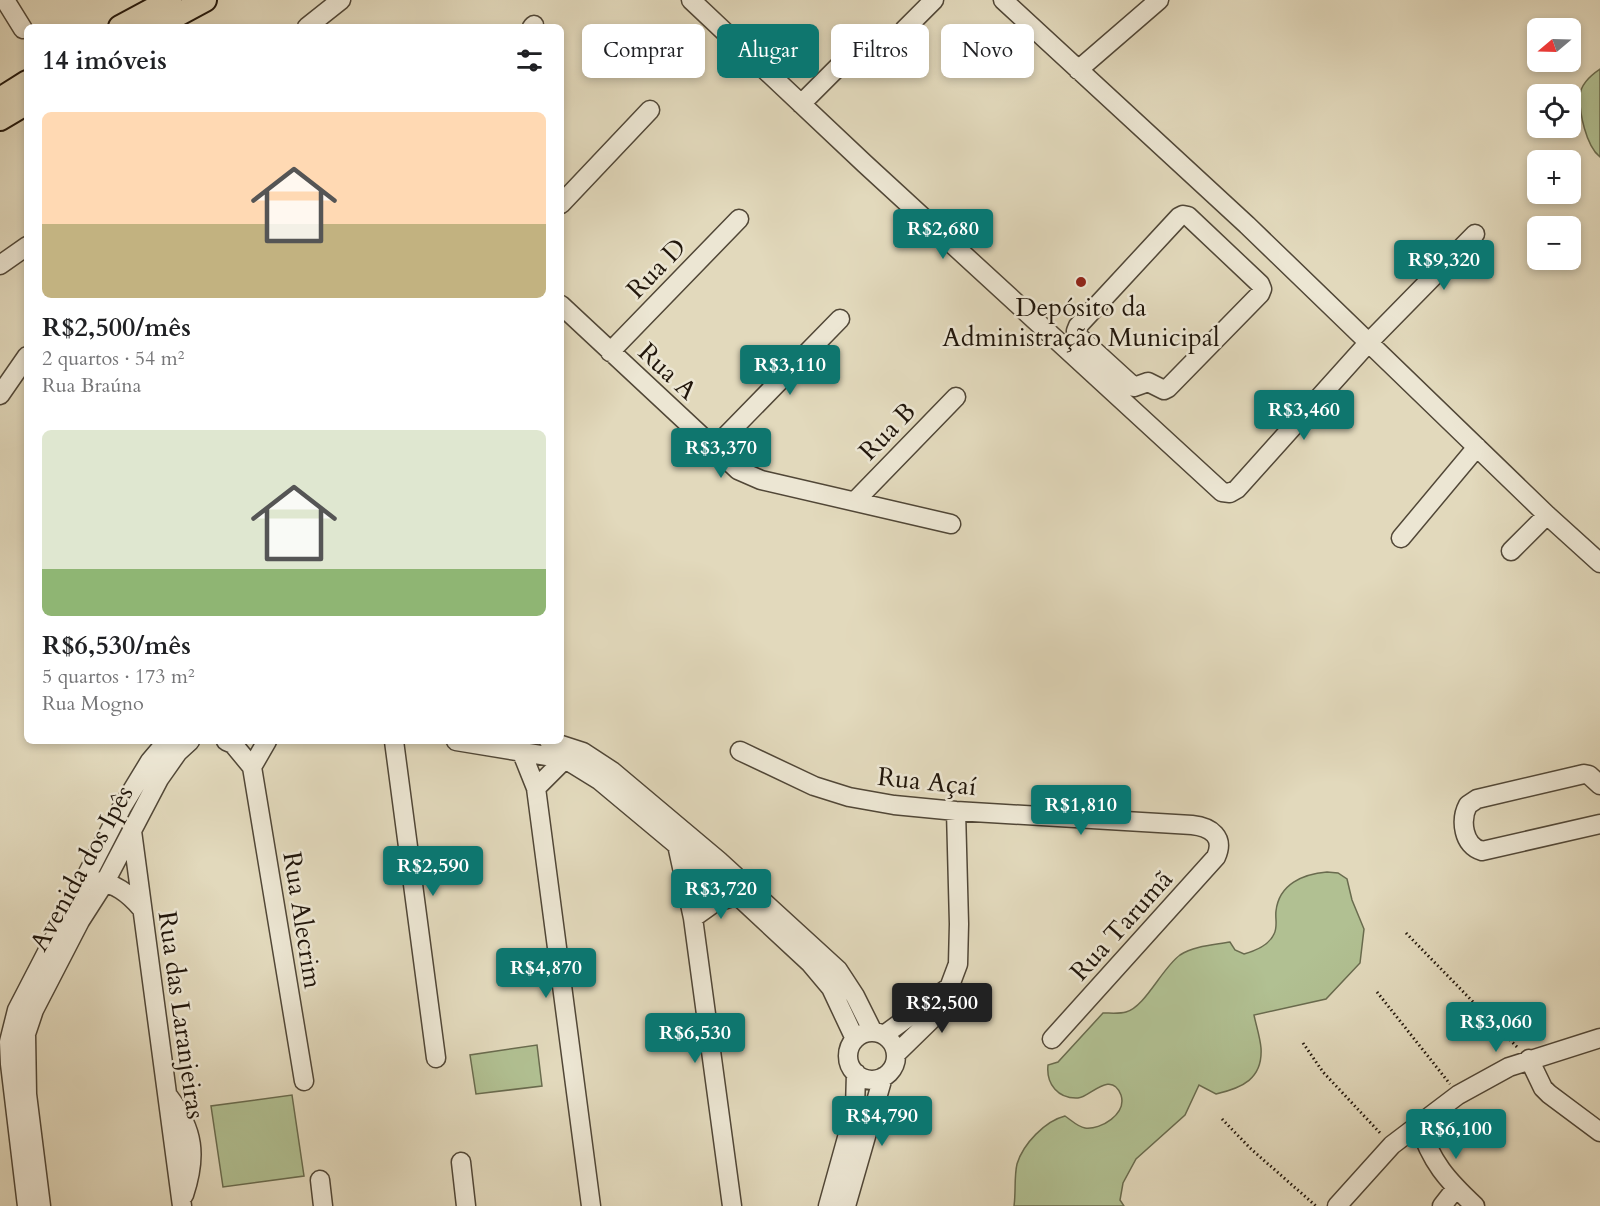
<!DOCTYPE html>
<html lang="pt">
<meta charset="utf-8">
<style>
:root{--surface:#fff;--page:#f2f2f2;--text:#202124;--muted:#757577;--accent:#0f766e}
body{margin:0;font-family:Cardo,serif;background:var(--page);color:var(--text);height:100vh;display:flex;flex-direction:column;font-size:22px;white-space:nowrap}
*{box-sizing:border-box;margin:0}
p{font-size:20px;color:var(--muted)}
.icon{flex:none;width:33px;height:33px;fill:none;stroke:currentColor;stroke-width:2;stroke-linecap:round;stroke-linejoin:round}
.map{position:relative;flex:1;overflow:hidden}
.sheet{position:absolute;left:24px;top:24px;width:540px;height:720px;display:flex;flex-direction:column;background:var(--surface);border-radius:9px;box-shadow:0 3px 9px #0003}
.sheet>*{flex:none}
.guide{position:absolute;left:582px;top:24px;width:570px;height:54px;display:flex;gap:12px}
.needle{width:39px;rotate:251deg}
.controls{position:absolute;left:1527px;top:18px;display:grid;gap:12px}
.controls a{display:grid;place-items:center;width:54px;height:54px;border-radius:9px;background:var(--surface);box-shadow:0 3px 9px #0003;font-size:30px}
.price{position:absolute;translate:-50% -51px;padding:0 14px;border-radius:6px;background:var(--accent);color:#fff;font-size:20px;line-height:39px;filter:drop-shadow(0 2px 3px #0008)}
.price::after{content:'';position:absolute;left:50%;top:36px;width:18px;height:14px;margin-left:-9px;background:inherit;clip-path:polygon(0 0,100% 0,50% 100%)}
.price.current{background:#222;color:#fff}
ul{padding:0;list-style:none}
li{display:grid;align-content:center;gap:12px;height:318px;padding:0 18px}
li span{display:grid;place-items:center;height:186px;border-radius:9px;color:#555}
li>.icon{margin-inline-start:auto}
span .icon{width:108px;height:108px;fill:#fffc;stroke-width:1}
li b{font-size:26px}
h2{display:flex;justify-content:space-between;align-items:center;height:72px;padding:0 18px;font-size:26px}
.pill{padding:0 21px;border-radius:9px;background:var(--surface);box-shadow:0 3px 9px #0003;font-size:21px;line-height:54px}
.pill.current{background:var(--accent);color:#fff}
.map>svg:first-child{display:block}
</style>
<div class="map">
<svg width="1600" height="1206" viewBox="0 0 1600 1206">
<rect width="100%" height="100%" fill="#e2d9bc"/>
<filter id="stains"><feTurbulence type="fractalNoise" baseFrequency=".00333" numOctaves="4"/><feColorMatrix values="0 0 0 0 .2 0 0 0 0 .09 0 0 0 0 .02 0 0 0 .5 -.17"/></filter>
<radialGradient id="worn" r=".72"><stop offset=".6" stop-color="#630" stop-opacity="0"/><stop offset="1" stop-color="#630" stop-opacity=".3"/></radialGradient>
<!-- green -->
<path fill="#b1c092" stroke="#696b4e" stroke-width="1.5" d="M1600,69v88c-14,-11 -21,-45 -20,-62 1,-11 11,-20 20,-26z
M1327,872l11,1 9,6 5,21 12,29 -4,34 -34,36 -72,16c2,10 6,22 7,33 2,31 -19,40 -45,46l-17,-9 -14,30 -49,44 -13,24 -3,17 4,6h-110c2,-14 0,-29 3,-42 6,-20 28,-43 48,-48 6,4 13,11 20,12 16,2 42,-14 36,-33 -10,-26 -32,3 -43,3 -20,1 -32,-14 -30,-33l10,-3 45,-49c7,0 17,1 23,-1 19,-5 36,-44 54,-57 14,-9 34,-10 50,-13l5,8 9,4c11,-3 25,-9 30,-20 4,-7 1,-16 2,-23 3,-27 27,-37 51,-39z
M537,1045l5,41 -66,8 -6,-39z
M292,1095l12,81 -81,11 -12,-81z"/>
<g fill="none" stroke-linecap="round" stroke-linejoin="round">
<defs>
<path id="minor" d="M5,0l18,29
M691,0l174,164 357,328 8,1 7,-4 132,-147 106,-108
M1003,0l244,225 300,290 53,48
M307,27l34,-27
M532,27l2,-2
M904,30l30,-30
M1078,70l81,-70
M801,104l51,-51
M561,204l89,-94
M1183,215l5,1 72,68 2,5 -2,5 -92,94 -4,2 -16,-8 -14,5 -56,-51 -2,-5 2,-5 101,-109z
M0,265l27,-19
M561,305l177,165 23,10 190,44
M610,352l129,-133
M0,395l27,-39
M714,448l126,-129
M855,501l101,-104
M1401,538l76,-91
M1511,551l36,-36
M226,741l7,3 19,23 52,314
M394,741l42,317
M456,741l109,18 34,21 139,116 72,67 21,25 24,51
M549,741l34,11 29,19 107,90 119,109 17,26 18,36
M740,751l74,35 35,11 45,8 62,6 236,14c19,2 33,12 24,32l-164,182
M522,753l14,35 55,418
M252,767l15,-26
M1600,785l-11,-10 -5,-1 -107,25 -9,6c-8,15 -5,41 14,46l118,-27
M536,788l29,-29
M132,831l50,375
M676,840l17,78 39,288
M95,881c20,2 33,12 46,27
M693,918l21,-15 31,-10
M848 1056a24 24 0 1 1 48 0a24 24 0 1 1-48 0Z
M884,1035l64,-47
M896,1054l40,-39 7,-11 15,-40 1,-40 -3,-113
M1529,1059l14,29 6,6 51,38
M169,1097c25,33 28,59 15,98
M1419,1124c12,38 28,56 56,82
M461,1162l5,44
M320,1180l3,26
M27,1206l-17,-142 -1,-22 8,-32 105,-203 28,-46 17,-20
M41,1206l-14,-112 -1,-60 8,-24 46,-89 25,-39 54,-103 19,-27 12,-11
M828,1206l27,-97 1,-36
M846,1206l37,-129
M1337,1206l55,-61 66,-50 51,-28 91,-29
M1442,1206l14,-18"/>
<path id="major" d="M120,27l50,-27
M155,27l50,-27
M0,99l27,-17
M0,119l27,-16"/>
</defs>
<!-- minor casing -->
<use href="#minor" stroke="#514737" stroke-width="21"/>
<!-- major casing -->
<use href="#major" stroke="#21160b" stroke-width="26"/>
<!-- path -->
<path stroke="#21160b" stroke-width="3" stroke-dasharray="1.5 3" stroke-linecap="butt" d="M1406,933l111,114
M1377,992l73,92
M1303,1043l20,29 59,63
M1222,1119l29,30 65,57"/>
<!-- minor -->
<use href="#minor" stroke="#ece6d3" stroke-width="18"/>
<!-- major -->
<use href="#major" stroke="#e2d9bc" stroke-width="22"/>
</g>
<!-- markers -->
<circle fill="#8f2418" stroke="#ece6d3" stroke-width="2" cx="1081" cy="282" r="6"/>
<g text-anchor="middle" stroke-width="5" stroke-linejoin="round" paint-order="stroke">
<!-- street labels -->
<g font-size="26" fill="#21160b" stroke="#ece6d3">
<text transform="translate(656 268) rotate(-46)" y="9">Rua D</text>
<text transform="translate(668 371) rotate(43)" y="9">Rua A</text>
<text transform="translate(887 431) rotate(-46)" y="9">Rua B</text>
<text transform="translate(927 781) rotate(6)" y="9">Rua Açaí</text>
<text transform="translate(81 868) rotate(-61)" y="9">Avenida dos Ipês</text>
<text transform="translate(303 920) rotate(81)" y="9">Rua Alecrim</text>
<text transform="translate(1121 925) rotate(-48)" y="9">Rua Tarumã</text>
<text transform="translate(182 1015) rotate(82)" y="9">Rua das Laranjeiras</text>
</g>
<!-- poi labels -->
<g font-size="26" fill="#21160b" stroke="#ece6d3">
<text x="1081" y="316">Depósito da<tspan x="1081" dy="30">Administração Municipal</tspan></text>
</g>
</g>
<rect width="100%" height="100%" filter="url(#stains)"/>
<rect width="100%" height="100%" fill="url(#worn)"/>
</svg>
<div class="controls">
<a><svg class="needle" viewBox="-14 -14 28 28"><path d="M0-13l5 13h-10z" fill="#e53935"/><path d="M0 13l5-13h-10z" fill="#757577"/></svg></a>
<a><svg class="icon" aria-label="locate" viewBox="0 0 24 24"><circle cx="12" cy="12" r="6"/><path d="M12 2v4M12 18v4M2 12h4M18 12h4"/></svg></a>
<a>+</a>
<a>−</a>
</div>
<b class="price" style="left:943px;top:260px">R$2,680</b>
<b class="price" style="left:1444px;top:291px">R$9,320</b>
<b class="price" style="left:790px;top:396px">R$3,110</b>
<b class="price" style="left:1304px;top:441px">R$3,460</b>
<b class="price" style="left:721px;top:479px">R$3,370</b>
<b class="price" style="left:1081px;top:836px">R$1,810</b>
<b class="price" style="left:433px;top:897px">R$2,590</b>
<b class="price" style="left:721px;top:920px">R$3,720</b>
<b class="price" style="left:546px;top:999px">R$4,870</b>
<b class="price current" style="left:942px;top:1034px">R$2,500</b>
<b class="price" style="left:1496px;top:1053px">R$3,060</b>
<b class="price" style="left:695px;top:1064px">R$6,530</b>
<b class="price" style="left:882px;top:1147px">R$4,790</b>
<b class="price" style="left:1456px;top:1160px">R$6,100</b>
<div class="guide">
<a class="pill">Comprar</a>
<a class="pill current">Alugar</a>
<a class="pill">Filtros</a>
<a class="pill">Novo</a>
</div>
<section class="sheet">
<h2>14 imóveis<svg class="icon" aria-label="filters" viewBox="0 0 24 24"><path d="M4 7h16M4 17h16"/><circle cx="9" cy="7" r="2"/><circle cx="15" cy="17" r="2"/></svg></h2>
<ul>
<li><span style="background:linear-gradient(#ffd9b3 60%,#c2b280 0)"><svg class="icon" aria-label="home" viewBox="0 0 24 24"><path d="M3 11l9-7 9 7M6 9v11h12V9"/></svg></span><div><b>R$2,500/mês</b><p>2 quartos · 54 m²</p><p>Rua Braúna</p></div></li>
<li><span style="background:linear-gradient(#dfe7d0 75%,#8fb573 0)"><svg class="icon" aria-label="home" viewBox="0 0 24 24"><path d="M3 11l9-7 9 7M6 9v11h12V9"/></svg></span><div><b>R$6,530/mês</b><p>5 quartos · 173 m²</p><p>Rua Mogno</p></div></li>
</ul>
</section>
</div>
